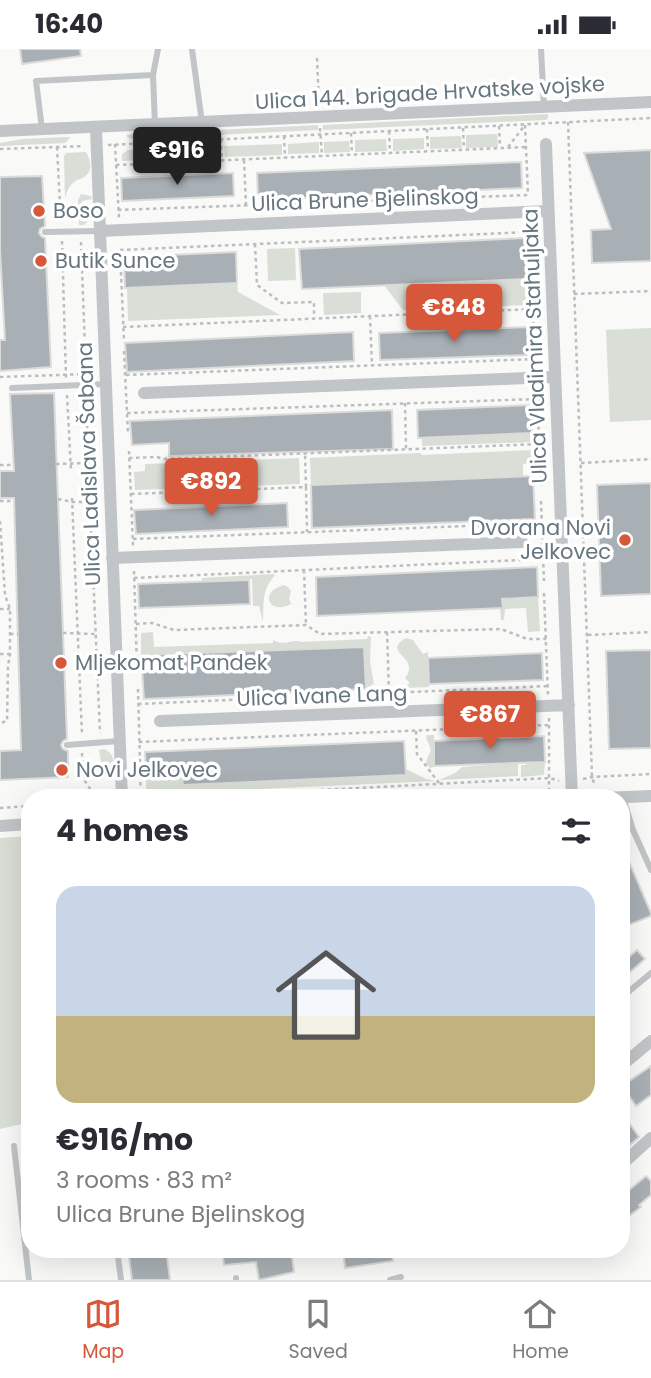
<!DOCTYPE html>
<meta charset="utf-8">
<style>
:root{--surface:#fff;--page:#f7f7f7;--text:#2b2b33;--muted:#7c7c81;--line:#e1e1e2;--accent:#d6573a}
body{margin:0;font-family:Poppins,sans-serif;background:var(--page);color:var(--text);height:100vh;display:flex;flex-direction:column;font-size:26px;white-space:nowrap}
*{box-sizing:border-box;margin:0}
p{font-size:23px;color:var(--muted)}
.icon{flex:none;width:38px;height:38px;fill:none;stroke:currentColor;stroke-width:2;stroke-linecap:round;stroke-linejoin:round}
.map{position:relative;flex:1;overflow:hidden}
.side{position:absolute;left:21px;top:740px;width:609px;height:469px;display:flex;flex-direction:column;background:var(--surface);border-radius:28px;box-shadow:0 7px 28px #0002}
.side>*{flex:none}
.price{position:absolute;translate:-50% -60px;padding:0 16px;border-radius:7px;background:var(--accent);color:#fff;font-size:23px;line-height:46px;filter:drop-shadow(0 2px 4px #0008)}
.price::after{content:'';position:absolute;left:50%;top:42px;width:21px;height:16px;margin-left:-10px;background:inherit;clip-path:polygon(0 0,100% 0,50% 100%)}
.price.selected{background:#222;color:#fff}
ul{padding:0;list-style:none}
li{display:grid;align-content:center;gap:14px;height:371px;padding:0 35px}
li span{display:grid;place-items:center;height:217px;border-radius:21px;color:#555}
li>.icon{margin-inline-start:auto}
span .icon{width:126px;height:126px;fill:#fffc;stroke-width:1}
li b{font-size:30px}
h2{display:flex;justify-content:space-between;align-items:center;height:84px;padding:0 35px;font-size:30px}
.status{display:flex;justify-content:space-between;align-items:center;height:49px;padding:0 35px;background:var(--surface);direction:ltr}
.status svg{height:19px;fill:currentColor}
.dock{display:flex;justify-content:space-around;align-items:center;height:98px;border-top:2px solid var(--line);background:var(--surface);font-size:19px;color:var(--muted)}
.dock a{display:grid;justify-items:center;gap:4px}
.dock .selected{color:var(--accent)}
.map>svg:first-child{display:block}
</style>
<div class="status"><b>16:40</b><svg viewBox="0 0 49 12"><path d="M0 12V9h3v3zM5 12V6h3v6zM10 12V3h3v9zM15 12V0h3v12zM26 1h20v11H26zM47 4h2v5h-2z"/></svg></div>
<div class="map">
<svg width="651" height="1231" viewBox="0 0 651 1231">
<rect width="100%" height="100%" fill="#f9f9f7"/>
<!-- green -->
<path fill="#d9ded6" d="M548,65v4l-2,2 -223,10v-5z
M318,76v5l-186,9 -5,-2v-2l7,-1z
M497,85l1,13 -32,1v-13z
M461,87l1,12 -32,1v-12z
M68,88l2,1 -5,5 -65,3v-3l23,-4z
M424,89v11l-31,2v-12z
M386,90l1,12 -32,1v-12z
M349,92l1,11 -26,1v-11z
M319,93v11l-31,1v-10z
M282,95v11l-57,2 -1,-11z
M219,97l1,11 -32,1v-11z
M182,99l1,11 -32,1v-11z
M128,101h18l1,10 -25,1v-7z
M86,103c5,9 7,19 -2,25 -8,5 -4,0 -11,6 -5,4 -6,9 -8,15l-1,-42 2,-3z
M81,145l10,2 1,3 -10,2v10h11l-2,8 -7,6h-5l-1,-25z
M295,199l1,32 -28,1 -1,-32z
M527,230v26l-124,5 -19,-25z
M237,234l1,9 42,23 -152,6 -1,-33z
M361,243v21l-37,2 -1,-22z
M651,279v92l-41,2 -4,-92z
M532,384l1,9 -111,4v-8z
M533,401v13l-10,1v12l-212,9 -1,-27 111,-5v2z
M299,409l1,26 -165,6 -1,-18 11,-1v-7z
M273,525l2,1c-14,16 -11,29 -12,47l-4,-16h-6l-1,-27 -50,2v-3z
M284,536l4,2 3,4 -2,7 2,6c-22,12 -33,-12 -7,-19z
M538,548l2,34 -12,1 -2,-24 -21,1 -1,11h-3l-1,-12h3l-1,-9z
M153,583l1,15 119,-4v-3c12,7 19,-2 29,2l65,-3 1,-3 3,1 -1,25 4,22 -3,1 2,5 -7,-1 -3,-42 -222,8v-22z
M406,589l7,2 10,14 5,-2 1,35 -25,1 -1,-1 7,-4 -5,-5c2,-3 5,-7 4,-11 -1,-12 -24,-17 -3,-29z
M427,686h7v29l-1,3 -3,1 -4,-4c2,-15 9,-8 0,-26z
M104,700c9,4 10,10 10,19l-4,4 -8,-3 -3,-19z
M527,713h18l-1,12 -2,1 -21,2v-12h5z
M518,714v13l-79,4 16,-7 7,-6z
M406,720l20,10 9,2 -283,13 -3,-1 -3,-3v-12l36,-1 1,8 223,-10z
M30,787v286l-30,7v-291z"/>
<!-- building -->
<path fill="#a9b0b5" stroke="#dbdbd9" stroke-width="2" d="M20,0h60l1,7 -59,8z
M651,101v111l-59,2 -1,-33 20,-1 -27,-76z
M521,113l1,26 -264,12 -1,-27z
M233,124l1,23 -112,5 -1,-23z
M42,127l3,50 -5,3 -1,4 3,4 3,1 6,129 -51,4v-31h5l-5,-89v-74z
M525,189l2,41 -225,10 -3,-40z
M236,203l1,31 -112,5 -1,-31z
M527,278l1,28 -148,5 -1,-27z
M353,283l1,29 -227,11 -2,-29z
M54,344l13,346 -4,2 -2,4 2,4 5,2v26l-68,3v-29l21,-1 -7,-252h-14v-27h14l-4,-77z
M531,356l1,28 -114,5 -1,-28z
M392,361l1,39 -224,7v-13l-37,2 -2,-24z
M533,427l2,43 -223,9 -1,-43z
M651,434v111l-50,2 -4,-111z
M287,454l1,24 -152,7 -2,-24z
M537,518l1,30 -36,2 1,9 -186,8 -1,-39z
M249,531l1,24 -111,4 -1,-24z
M364,598l2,42 -222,10 -3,-44z
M651,601v98l-42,1 -3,-98z
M542,604l1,27 -114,4 -1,-26z
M544,687l1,26 -111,4v-25z
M404,692l2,34 -223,10 -1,-8 -36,1 -1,-26z
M621,794l30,70v3l-30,12z
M637,901l8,9 -24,21v-16z
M651,1017v29l-15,11 -14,-20z
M629,1074l10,14 -18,16v-24z
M646,1127l5,5v14l-12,10 2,2 -20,15v-41l7,10z
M128,1200h38l4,31h-38z
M222,1200h69l3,23 -35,8 -3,-18 -32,3z
M343,1200h48l2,12 -48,7z"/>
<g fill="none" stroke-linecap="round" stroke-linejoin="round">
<!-- path -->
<path stroke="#bbbec0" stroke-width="2.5" stroke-dasharray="3.5 3.5" stroke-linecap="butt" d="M317,9l2,46
M568,73l24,655 3,9
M525,76l3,70
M499,77l1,21
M320,79l2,28
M463,79l1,21
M427,80l1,21
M389,82l1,21
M351,84l1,21
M284,87l1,22
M221,90l1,21
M184,92l1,21
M148,94l1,21
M115,95l4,74
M108,96l543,-27
M57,98l4,77
M508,98l17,-22
M0,100l84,-3
M244,111l2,45
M116,116l410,-18
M118,161l410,-15
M529,177l2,27
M62,192l4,137
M81,193l5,133
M255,195l2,41 25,18 32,-1v15
M120,201l410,-18
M120,202l4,89
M531,217l4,95
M574,245l77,-3
M370,267l2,49
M123,278l410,-18
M124,302l4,83
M126,326l409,-16
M0,328l84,-3
M537,342l4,97
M67,346l4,76
M405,354l1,46
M127,364l410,-14
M129,402l4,95
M129,409l28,-1 7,2 375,-15
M581,414l70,-4
M56,415l33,-1
M0,416h14
M306,438l1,45
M131,445l175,-7 -1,-34
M72,449l10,237
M58,450l15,3h17l-4,-107
M0,452h14
M541,452l3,80
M90,453l10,231
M0,472l5,74 5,14v45l-2,12 -1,55 -7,2
M133,490l409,-16
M304,521l2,55
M134,522l3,97
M134,529l409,-19
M544,544l4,102
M0,560h10
M136,575l16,-1 22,7 132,-5 14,9 181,-5 26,10h19
M387,583l2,61
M63,584l32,1
M10,585h8
M588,586l63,-3
M0,605h10
M138,640l2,73
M138,655l410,-18
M549,669v71
M416,682l1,23 22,29
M139,693l411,-17
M82,704l1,25 13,20
M140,726l1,23
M583,730l9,-2 59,-3
M167,749l383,-20 9,3
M0,759l30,-2"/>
<!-- lane -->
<path stroke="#c1c5c8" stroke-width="6" d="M192,0l10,74
M541,0l3,58
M155,76l-2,-50 5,-26
M42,80l-6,-48 117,-6
M45,183l55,-1
M12,339l94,-4
M67,696l52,-4
M623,748l10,33 18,40
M621,949l30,-25
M14,1097l15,134
M117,1200l4,31
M236,1229v2
M390,1231l11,-3"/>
<!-- street -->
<path stroke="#c1c5c8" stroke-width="12" d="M96,79l26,670
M0,82l651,-29
M546,95l26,654
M100,182l448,-20
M144,344l411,-16
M112,509l410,-16
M160,672l409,-16
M602,749l49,-2
M0,777l30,-2
M621,1017l30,-25
M621,1116l30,-27"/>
</g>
<!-- markers -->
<g fill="#d6573a" stroke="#fff" stroke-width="2.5">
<circle cx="39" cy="162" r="7"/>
<circle cx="41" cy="212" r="7"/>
<circle cx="625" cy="491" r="7"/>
<circle cx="61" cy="614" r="7"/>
<circle cx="62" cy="721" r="7"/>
</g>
<g text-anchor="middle" stroke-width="7" stroke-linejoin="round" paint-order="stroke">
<!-- street labels -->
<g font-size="21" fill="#66767f" stroke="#fff">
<text transform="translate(430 44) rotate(-3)" y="7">Ulica 144. brigade Hrvatske vojske</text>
<text transform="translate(365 151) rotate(-2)" y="7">Ulica Brune Bjelinskog</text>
<text transform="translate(535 297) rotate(-92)" y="7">Ulica Vladimira Stahuljaka</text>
<text transform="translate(89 415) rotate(-92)" y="7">Ulica Ladislava Šabana</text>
<text transform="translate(322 647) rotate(-2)" y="7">Ulica Ivane Lang</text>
</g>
<!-- poi labels -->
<g font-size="21" fill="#66767f" stroke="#fff" text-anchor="start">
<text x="53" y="169">Boso</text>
<text x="55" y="219">Butik Sunce</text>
<text x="611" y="486" text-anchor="end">Dvorana Novi<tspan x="611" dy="24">Jelkovec</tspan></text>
<text x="75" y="621">Mljekomat Pandek</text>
<text x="76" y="728">Novi Jelkovec</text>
</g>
</g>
</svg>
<b class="price selected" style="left:177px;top:138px">€916</b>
<b class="price" style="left:454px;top:295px">€848</b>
<b class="price" style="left:211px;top:469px">€892</b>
<b class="price" style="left:490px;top:702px">€867</b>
<section class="side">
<h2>4 homes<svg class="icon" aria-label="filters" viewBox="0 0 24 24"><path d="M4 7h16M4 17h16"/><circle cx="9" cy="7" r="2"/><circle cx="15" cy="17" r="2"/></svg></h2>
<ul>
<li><span style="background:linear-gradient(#c9d6e8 60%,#c2b280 0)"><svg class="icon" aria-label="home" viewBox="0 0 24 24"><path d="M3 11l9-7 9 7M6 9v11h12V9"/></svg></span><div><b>€916/mo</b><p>3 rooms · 83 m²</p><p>Ulica Brune Bjelinskog</p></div></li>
</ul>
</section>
</div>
<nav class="dock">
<a class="selected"><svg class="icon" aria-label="map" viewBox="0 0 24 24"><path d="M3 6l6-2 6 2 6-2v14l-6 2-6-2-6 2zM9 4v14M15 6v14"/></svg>Map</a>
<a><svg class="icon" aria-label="saved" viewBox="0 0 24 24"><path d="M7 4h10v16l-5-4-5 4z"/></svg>Saved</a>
<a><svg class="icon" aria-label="home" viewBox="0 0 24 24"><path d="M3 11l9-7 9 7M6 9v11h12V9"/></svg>Home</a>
</nav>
